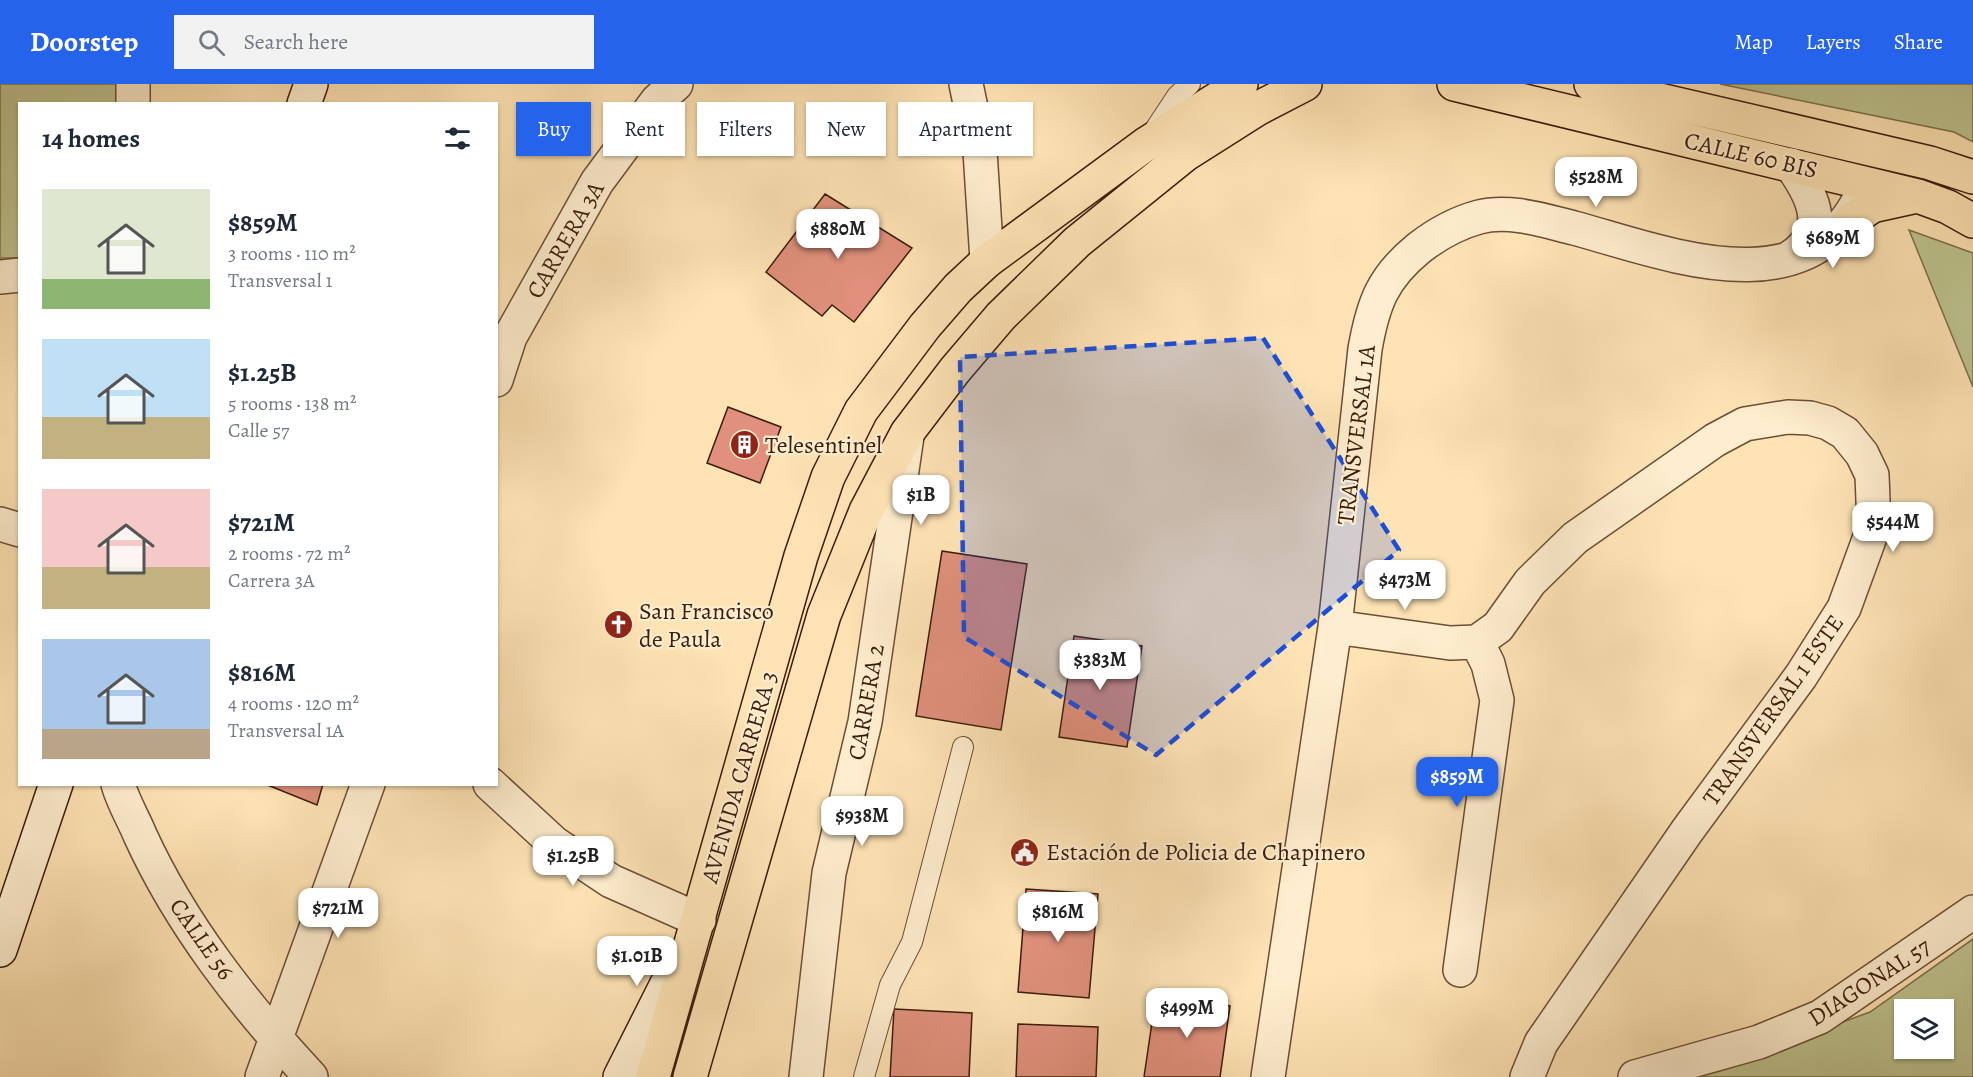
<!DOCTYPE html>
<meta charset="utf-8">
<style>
:root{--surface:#fff;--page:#f2f2f3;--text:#1f2937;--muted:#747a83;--accent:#2563eb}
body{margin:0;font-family:Alegreya,serif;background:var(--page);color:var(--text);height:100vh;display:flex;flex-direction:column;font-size:22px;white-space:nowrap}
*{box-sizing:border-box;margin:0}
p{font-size:20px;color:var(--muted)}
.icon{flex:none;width:33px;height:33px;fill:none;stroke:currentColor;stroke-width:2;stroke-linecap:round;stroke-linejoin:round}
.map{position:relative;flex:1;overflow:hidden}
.panel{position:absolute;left:18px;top:18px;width:480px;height:684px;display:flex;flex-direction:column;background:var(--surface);border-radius:0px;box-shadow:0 2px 4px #0004}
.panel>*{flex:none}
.guide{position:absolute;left:516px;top:18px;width:570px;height:54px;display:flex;gap:12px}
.controls{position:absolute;left:1894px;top:915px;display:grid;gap:12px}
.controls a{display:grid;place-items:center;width:60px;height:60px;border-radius:0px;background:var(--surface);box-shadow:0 2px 4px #0004;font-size:30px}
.price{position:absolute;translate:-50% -51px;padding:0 14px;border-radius:12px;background:#fff;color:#222;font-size:20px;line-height:39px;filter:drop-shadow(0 2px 3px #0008)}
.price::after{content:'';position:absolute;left:50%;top:36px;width:18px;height:14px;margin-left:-9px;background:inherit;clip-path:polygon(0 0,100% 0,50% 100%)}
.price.current{background:var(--accent);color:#fff}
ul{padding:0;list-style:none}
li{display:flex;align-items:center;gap:18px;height:150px;padding:0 24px}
li span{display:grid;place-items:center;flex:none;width:168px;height:120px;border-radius:0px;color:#555}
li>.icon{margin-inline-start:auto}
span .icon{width:72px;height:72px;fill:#fffc;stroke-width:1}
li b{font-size:26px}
h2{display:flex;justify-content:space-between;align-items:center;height:72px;padding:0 24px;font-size:26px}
.chip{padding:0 21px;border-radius:0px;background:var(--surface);box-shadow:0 2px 4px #0004;font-size:21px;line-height:54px}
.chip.current{background:var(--accent);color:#fff}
header{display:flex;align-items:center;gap:36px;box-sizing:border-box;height:84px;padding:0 30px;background:var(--accent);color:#fff}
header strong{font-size:28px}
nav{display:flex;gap:33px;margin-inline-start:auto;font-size:21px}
.search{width:420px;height:54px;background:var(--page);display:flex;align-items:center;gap:15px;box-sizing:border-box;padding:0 21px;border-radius:0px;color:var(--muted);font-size:22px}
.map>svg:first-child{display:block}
</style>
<header>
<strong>Doorstep</strong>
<div class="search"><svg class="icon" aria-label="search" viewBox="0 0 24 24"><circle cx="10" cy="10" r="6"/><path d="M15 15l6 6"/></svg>Search here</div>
<nav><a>Map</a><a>Layers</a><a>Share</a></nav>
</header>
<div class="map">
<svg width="1973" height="993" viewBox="0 0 1973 993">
<rect width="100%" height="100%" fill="#fee3b4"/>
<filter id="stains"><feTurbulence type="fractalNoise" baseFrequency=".00333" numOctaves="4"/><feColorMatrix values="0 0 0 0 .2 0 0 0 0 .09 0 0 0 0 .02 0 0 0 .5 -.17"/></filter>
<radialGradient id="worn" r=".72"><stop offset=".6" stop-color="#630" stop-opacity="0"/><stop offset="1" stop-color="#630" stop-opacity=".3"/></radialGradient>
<!-- green -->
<path fill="#bec48f" stroke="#7d704d" stroke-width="1.5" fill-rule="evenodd" d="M0,0h121l1,19 -102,1 -1,154h-19z
M1720,0h253v58l-19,-10z
M1909,146l64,23v134z
M1973,855v138h-280l177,-65zM1905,926h39v38h-39z"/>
<!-- building -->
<path fill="#e0907c" stroke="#3c1c0b" stroke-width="1.5" d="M825,110l87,54 -58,74 -22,-17 -10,11 -56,-44z
M728,323l53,20 -21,56 -53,-20z
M942,467l85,13 -26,166 -85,-14z
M1074,552l68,10 -15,101 -68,-10z
M265,700h58l-6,21z
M1026,805l72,5 -9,104 -71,-6z
M1156,911l74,11 -10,71h-76z
M894,925l78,4 -3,64h-79z
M1018,940l80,3 -2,50h-80z"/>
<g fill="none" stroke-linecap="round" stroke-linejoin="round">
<defs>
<path id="lane" d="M1152,50l25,-38 13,-12
M864,993l26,-92 22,-43 51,-195"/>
<path id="street" d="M133,0v20
M966,0l14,67 7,110
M1791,173c40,-27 22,-61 0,-92
M0,193l20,-2
M496,296l14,-43 87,-155 60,-81 19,-17
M0,440l20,6
M1335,543l115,16 27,-1 21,-15 32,-45 45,-44 140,-98 30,-16 43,-7 22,1 18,5 17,10 17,21 10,21 2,51 -30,82 -43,68 -114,155 -146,212 -14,34
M118,700c5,18 15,34 22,51 41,90 104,170 171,242
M490,700l64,59 57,38 88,39
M1460,886l37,-270 -9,-36 -11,-22
M262,993l106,-293
M806,993l23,-204 36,-151 42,-286
M1268,993l67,-450 30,-278c8,-45 17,-71 54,-101 18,-14 38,-25 60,-31 31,-8 66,4 95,11 92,25 232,82 287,-32
M1635,993l124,-35 61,-25 153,-105"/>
<path id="secondary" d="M304,20l7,-20
M0,866l56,-166
M620,993l57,-113"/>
<path id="primary" d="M1454,0l464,112 30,11 25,14
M1591,0l339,79 43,14
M1847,139l25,-17 41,-9
M653,993l148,-521 27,-79 33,-66 64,-85 33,-38 29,-27 159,-117 95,-60
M690,993l134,-462 42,-104 41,-78 48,-63 46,-54 76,-74 109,-88 71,-45 48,-25"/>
</defs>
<!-- lane casing -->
<use href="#lane" stroke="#6c4e35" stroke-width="22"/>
<!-- street casing -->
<use href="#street" stroke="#6c4e35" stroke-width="36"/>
<!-- secondary casing -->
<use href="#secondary" stroke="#3c1c0b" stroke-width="36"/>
<!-- primary casing -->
<use href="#primary" stroke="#3c1c0b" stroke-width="36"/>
<!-- lane -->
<use href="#lane" stroke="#feedce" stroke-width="20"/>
<!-- street -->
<use href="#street" stroke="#feedce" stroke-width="33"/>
<!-- secondary -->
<use href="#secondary" stroke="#feedce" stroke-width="33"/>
<!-- primary -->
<use href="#primary" stroke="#fee3b4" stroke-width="33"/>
</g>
<!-- marked area -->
<path fill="#1d4ed8" fill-opacity="0.2" stroke="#1d4ed8" stroke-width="4.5" stroke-dasharray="12 8" stroke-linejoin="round" d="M1263,254l136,212 -243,205 -192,-118 -4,-280z"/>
<!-- icons -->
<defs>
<symbol id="building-disc" viewBox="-11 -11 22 22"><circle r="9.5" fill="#8f2418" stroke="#feedce"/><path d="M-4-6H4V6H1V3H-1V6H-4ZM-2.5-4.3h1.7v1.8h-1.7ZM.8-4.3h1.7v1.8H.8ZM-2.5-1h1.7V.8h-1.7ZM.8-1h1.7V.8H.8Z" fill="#fff"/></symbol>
<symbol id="church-disc" viewBox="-11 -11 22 22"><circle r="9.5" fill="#8f2418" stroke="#feedce"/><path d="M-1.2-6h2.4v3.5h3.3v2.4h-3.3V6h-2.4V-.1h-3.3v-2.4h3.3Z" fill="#fff"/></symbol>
<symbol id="civic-disc" viewBox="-11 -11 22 22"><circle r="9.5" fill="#8f2418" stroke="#feedce"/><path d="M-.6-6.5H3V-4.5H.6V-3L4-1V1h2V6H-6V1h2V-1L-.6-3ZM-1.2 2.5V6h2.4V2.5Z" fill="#fff"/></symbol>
</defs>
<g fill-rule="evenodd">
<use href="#building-disc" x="728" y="344" width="33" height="33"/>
<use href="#church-disc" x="602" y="524" width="33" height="33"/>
<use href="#civic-disc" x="1008" y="752" width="33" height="33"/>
</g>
<g text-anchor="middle" stroke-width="4.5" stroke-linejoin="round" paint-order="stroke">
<!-- street labels -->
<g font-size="24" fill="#3c1c0b" stroke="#feedce">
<text transform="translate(1751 71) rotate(13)" y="8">CALLE 60 BIS</text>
<text transform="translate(565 156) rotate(-60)" y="8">CARRERA 3A</text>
<text transform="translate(1356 351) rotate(-83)" y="8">TRANSVERSAL 1A</text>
<text transform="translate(866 618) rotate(-80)" y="8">CARRERA 2</text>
<text transform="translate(1773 626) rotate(-55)" y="8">TRANSVERSAL 1 ESTE</text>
<text transform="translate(739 693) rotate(-74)" y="8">AVENIDA CARRERA 3</text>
<text transform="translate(202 855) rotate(55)" y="8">CALLE 56</text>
<text transform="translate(1869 898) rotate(-33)" y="8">DIAGONAL 57</text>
</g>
<!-- poi labels -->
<g font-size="24" fill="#3c1c0b" stroke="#feedce" text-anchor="start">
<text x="765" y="369">Telesentinel</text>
<text x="639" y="535">San Francisco<tspan x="639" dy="28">de Paula</tspan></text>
<text x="1046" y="776">Estación de Policia de Chapinero</text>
</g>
</g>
<rect width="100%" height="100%" filter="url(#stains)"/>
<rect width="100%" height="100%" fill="url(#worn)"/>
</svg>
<div class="controls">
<a><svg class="icon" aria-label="layers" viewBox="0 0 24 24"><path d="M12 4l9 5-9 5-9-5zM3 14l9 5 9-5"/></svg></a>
</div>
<b class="price" style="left:1596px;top:124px">$528M</b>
<b class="price" style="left:838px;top:176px">$880M</b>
<b class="price" style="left:1833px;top:185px">$689M</b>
<b class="price" style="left:921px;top:442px">$1B</b>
<b class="price" style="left:1893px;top:469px">$544M</b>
<b class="price" style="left:1405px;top:527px">$473M</b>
<b class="price" style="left:1100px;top:607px">$383M</b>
<b class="price current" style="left:1457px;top:724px">$859M</b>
<b class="price" style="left:862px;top:763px">$938M</b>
<b class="price" style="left:573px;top:803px">$1.25B</b>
<b class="price" style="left:338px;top:855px">$721M</b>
<b class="price" style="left:1058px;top:859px">$816M</b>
<b class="price" style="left:637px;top:903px">$1.01B</b>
<b class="price" style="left:1187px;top:955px">$499M</b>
<div class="guide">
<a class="chip current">Buy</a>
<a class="chip">Rent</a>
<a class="chip">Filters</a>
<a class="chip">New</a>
<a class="chip">Apartment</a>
</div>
<section class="panel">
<h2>14 homes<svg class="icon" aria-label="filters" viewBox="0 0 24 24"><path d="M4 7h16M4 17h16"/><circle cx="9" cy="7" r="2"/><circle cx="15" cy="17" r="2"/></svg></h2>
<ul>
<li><span style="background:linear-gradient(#dfe7d0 75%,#8fb573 0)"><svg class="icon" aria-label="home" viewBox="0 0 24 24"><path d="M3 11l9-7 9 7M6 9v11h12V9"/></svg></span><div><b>$859M</b><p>3 rooms · 110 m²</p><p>Transversal 1</p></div></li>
<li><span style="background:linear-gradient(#bfe0f5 65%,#c2b280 0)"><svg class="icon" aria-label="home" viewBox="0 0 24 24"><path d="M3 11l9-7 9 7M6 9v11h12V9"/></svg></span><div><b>$1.25B</b><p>5 rooms · 138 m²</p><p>Calle 57</p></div></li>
<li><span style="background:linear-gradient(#f6c9c9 65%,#c2b280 0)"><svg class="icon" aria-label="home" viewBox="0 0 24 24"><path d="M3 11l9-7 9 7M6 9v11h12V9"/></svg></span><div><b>$721M</b><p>2 rooms · 72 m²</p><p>Carrera 3A</p></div></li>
<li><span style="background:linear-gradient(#a9c7e8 75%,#b9a48a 0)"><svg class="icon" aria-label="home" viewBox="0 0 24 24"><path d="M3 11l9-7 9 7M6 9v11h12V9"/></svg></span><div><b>$816M</b><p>4 rooms · 120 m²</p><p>Transversal 1A</p></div></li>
</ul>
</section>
</div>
